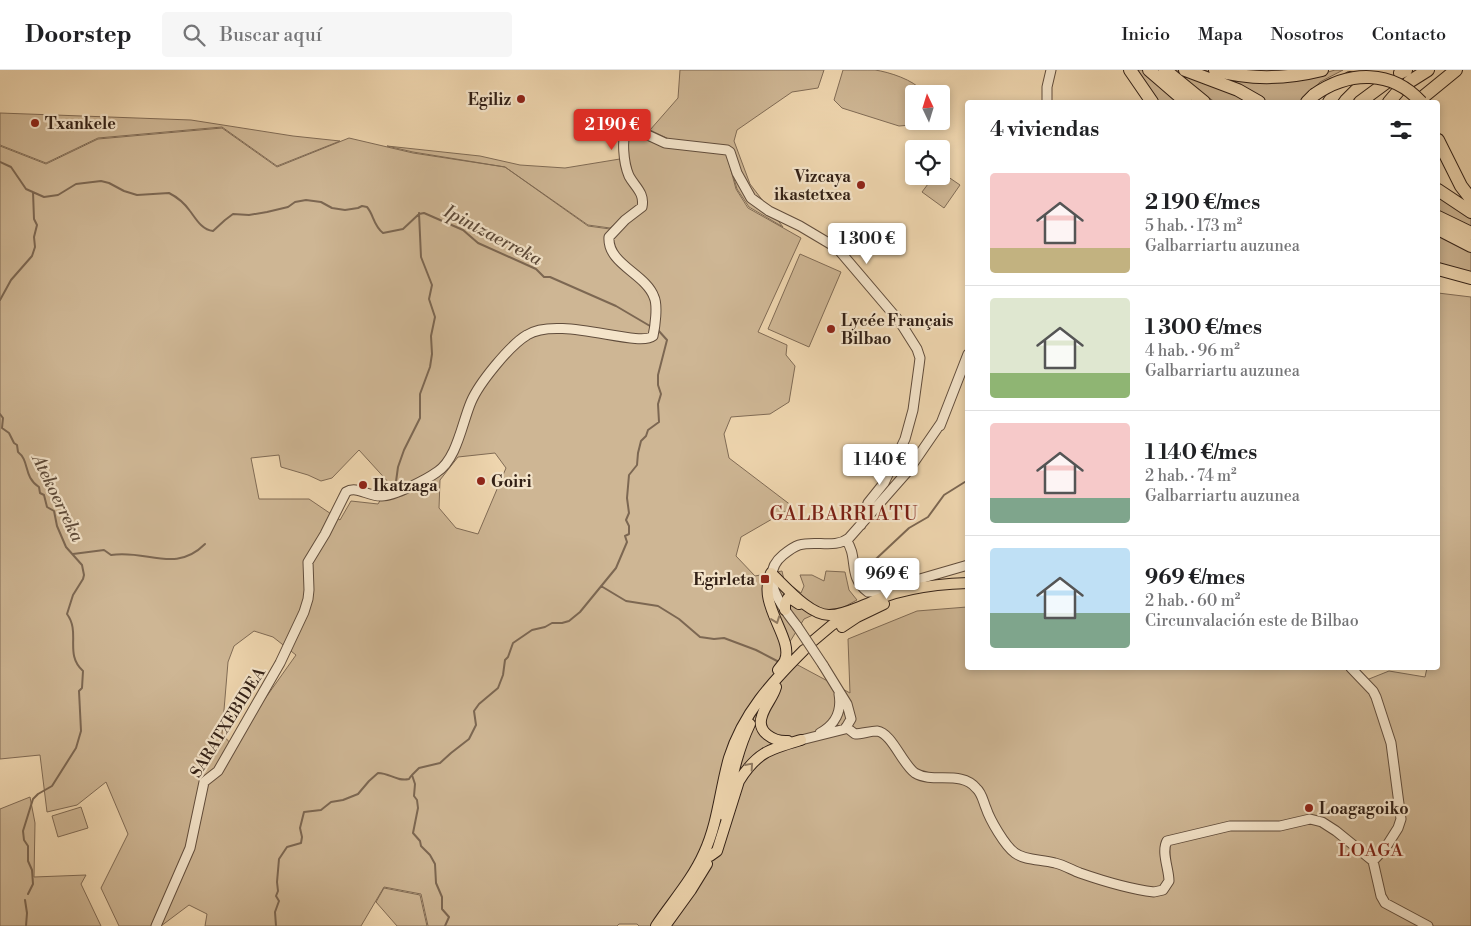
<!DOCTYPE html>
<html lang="es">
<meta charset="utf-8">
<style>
:root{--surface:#fff;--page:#f6f6f6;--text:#202124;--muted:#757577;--line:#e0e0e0;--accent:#d93025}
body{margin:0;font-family:"Libre Bodoni",serif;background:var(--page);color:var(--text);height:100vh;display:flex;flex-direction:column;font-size:19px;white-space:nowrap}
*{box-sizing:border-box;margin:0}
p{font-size:16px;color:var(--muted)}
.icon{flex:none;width:28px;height:28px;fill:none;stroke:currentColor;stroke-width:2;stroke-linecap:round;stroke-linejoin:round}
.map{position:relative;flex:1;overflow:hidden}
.details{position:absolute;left:965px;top:30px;width:475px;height:570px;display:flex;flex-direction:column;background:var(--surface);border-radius:5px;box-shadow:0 2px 8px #0003}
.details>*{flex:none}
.needle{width:32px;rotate:356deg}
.controls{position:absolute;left:905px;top:15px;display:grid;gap:10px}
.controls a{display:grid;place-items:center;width:45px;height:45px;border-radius:5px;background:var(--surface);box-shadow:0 2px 8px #0003;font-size:25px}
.price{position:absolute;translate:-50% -42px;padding:0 11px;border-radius:5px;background:#fff;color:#222;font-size:16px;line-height:32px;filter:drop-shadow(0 1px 2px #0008)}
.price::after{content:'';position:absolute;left:50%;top:30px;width:15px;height:11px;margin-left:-8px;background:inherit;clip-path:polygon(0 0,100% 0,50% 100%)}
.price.selected{background:var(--accent);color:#fff}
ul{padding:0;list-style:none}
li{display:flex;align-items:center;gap:15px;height:125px;padding:0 25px}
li+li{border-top:1px solid var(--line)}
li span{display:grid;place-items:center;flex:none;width:140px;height:100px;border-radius:5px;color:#555}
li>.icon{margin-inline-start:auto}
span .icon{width:60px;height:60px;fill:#fffc;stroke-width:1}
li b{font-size:21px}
h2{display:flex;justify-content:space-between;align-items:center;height:60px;padding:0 25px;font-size:21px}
header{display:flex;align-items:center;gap:30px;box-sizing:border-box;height:70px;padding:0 25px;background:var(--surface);border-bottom:1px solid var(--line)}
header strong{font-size:24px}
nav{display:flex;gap:28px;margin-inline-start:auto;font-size:18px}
.search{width:350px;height:45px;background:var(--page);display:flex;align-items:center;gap:12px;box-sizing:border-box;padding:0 18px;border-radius:5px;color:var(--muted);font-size:19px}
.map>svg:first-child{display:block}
</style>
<header>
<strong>Doorstep</strong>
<div class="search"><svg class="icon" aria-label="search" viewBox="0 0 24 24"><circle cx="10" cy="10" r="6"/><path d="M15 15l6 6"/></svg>Buscar aquí</div>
<nav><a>Inicio</a><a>Mapa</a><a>Nosotros</a><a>Contacto</a></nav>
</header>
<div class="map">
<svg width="1471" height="856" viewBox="0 0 1471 856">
<rect width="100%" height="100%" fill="#eed5ae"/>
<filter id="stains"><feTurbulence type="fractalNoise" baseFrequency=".004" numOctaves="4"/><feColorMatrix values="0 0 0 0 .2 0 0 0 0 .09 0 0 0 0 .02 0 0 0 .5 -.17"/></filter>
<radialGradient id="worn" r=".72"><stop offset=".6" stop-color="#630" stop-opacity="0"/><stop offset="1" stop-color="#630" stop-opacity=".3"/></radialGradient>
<!-- green -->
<path fill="#ceb694" stroke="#806b55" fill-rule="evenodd" d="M680,0h144l-6,18 -26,4 -55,38 -3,11 16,43 33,43 -34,-20 -12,-18 -11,-37 10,37 12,19 53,30 -43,94 29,13 -1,10 9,11 -6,36 -19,12 -39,3 -7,17 5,24 63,48 -6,5 -45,26 -5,19 19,20 27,-5 2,9 17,13 3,-7 -4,-11h12l12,6 2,-10 19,1 4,18 8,10 -15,8 -18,2 -20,9 -23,37 69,37 -2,-54 69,-28 50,-4 1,61h376l15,15 30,-12 36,6 2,-9h11v-375l33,4v629h-832l-2,-2h-18l-2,2h-189l-7,-32 -37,-7 -23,39h-156l2,-12 -18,-9 -28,21h-42l-18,-38 27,-54 -22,-52 -29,23 -30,7 -7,-57 -40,4v-613l46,18 52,-25 124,-11 55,39 72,-29 64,15 92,14 83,59 22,3 33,-26c-12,-30 -18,-56 -22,-88l24,14 26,11 -21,-10 28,-32zM359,380l31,34 -12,20 -27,-3 -11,19 -31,-21h-50l-8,-41 28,-3 2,12 27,8 13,6 11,-3zM495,383l11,15 -28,66 -22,-6 -17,-20 1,-28 18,-23zM254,561l19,6 23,18 -64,90 -10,-11 6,-72 6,-16z
M843,0c10,0 22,0 32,0 14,2 39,10 47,21l-1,3h-7v23l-3,8 -12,1 -57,-18 -8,-8z
M1137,0h6l35,32h-19z
M1173,0h5l76,32h-39l-22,-15z
M1197,0h7l27,8h77l27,-8h8l-23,12 -18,20h-35l-10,-7z
M0,43l191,7 102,16 47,5 -63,25 -55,-39 -124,11 -52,25 -46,-18z
M387,76l93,10 40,9 45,3 61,-10 16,44 -32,26 -22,-3 -83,-58 -92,-15z
M941,102l19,13 -16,23 -22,-16 12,-16h7z
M1438,125l33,21v14l-33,-19z
M1438,165l33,17v22l-33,-9z
M800,184l41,18 -32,75 -41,-18z
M30,727l5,26 -1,54 52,-2 -5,9 20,42h-101v-117z
M81,737l7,21 -30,9 -6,-21z
M384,818l36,7 7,31h-30l-21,-24z"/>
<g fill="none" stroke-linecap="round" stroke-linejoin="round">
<!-- stream -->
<path stroke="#7c6752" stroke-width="2" d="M0,92l11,5 15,22 18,8 14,-2 18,-11 25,-3 8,2 15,8 13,4 32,-2c8,4 16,11 21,18 6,8 12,19 23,20l12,-11 8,-6 16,1 18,-3 21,-5 7,-5 11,-2 15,2 11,6 13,2 13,-2 4,-2 5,1c7,8 6,18 16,26l20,-4 16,-15 5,-1 39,17 15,13 58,26 8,8h6l66,29 34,20
M0,230l11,-20 21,-24 3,-9 -1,-10 3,-12 -3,-6 -1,-27
M0,344l3,4 -1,10 7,5 5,10 3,2 1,7c12,9 5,25 21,35l1,6 4,2 3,12 7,4 3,15 9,21 16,18 2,10 -1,4 -10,16 -6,19c14,19 -3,40 16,57l-1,17 -3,3 2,40 -5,17 -24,38 -14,8 -5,5 -10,32 1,9 4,6v15l4,9 1,14 -5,10
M395,419l3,-22 6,-17 16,-32v-24l10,-27 2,-13 -1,-18 4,-19 -6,-18 3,-14 -11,-28 -2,-44
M73,484l31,-4 7,5c36,-6 64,19 94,-11
M866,495l11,-7 32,-30 19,-11 16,-22 24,-15
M601,516l25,15 32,5 21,13 21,18 14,2 10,-1 32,12 23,12
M25,830l2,13 -1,13
M276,856l-1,-14 4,-11 -3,-5 2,-5 -1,-9 2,-23 8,-12 14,-4 1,-6 -2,-9 4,-16 17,-2 10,-8 12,-2 15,-6 11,-13 9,-8c12,0 19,9 31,6l2,-3
M445,856l4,-9 -7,-8v-12l-6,-14 -1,-19 -5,-9 -9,-9 -1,-5 -7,-8 5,-25 -1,-8 -3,-4 1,-12 -3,-9 7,-7 21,-5 11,-10 18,-14 7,-14 -2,-14 5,-7 19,-16 5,-13 2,-15 3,-3 5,-14 19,-13 13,-3 7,-4h10l7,-2 11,-9 36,-44 11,-26 -2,-6 4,-2v-8l-3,-6 3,-7 -2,-15 2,-23 8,-10 1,-12 3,-12 5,-5 2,-6 11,-8 -1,-18 3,-10 -3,-9v-10l9,-35 -9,-10"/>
<defs>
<path id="minor" d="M1047,32v-15l4,-17
M940,356l28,-72
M846,470c13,17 1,37 22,52h7l93,-27
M797,556c-15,-19 -40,-50 -14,-71 5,-4 10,-8 16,-10 17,-5 36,4 50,-7l59,-67 33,-48
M1351,598l22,23 3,6 15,46 10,76 -3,9 -12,19 -13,14
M846,657l9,7c7,0 15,-3 22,-3 15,2 25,33 38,42 18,11 46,-3 61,15 6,5 7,13 10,20 4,12 19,38 29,45 11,8 27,6 40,10 9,2 17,7 25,10 23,8 49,16 74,19l9,-2 6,-9c0,-12 -8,-29 -2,-40l63,-15h50l30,-7 12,3 14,9 37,30 8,35 4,7 43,23
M820,663c15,-8 22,-22 19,-39
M801,670l44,-11 6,-10 -4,-15 -24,-39
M156,856l34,-78 14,-66 14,-11 62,-108 24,-51 4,-13 1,-9 -1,-28 17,-28 21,-42c11,-7 22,5 36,4 12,0 44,-16 55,-24 20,-13 25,-49 34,-70 8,-19 39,-57 56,-67 31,-20 111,13 126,1 2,-9 5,-31 1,-39 -8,-23 -47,-33 -45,-60l16,-17 17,-13c3,-14 -7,-20 -13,-31 -6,-14 -7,-36 -3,-51l39,18 62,7 3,2 7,21 14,25 18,13 31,15 37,22 63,74 17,27 3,9 -1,8 -6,44 -8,29 -21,44 -16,20 -7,22"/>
<path id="major" d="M863,536c32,-17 69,-22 105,-23
M785,540v-6l3,-6h2l9,6
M842,557l15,-10 27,-13
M813,571l19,-16 16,-10
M778,600c2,-3 6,-7 7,-10 9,-22 -29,-56 -14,-87 14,13 39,43 59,42 12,0 26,-7 37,-11
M776,617c-3,11 -11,18 -14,29 -6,16 12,26 26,25
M724,745c7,-31 12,-62 26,-91
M710,786l7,-5 22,-70c18,-29 31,-32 62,-41
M656,856c16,-24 36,-46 48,-73 14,-30 16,-64 25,-95 14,-45 43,-76 75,-108
M665,856l26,-36 16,-26"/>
<path id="highway" d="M1130,0l22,32
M1149,0l37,32
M1165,0l39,32
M1185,0l53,20 21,12
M1215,0c35,10 71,9 107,0
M1400,3l6,-3
M1409,12l19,-12
M1423,27l33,-27
M1307,32l7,-7
M1329,32l7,-10 14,-14
M1360,32l27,-20
M1389,32l11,-13
M1438,70l23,46 10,13
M1438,120l33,22
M1438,147l33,16
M1438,159l33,17
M1438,199l33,9"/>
</defs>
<!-- minor casing -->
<use href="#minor" stroke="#614d3c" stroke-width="11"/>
<!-- major casing -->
<use href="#major" stroke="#322016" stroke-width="12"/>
<!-- highway casing -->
<use href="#highway" stroke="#322016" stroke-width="14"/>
<!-- minor -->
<use href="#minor" stroke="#f4e4ca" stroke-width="9"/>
<!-- major -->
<use href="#major" stroke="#eed5ae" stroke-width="10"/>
<!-- highway -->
<use href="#highway" stroke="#eed5ae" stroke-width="12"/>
<defs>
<path id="minor-bridge" d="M797,556l26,39"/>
<path id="highway-bridge" d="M1314,25c36,-25 78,-25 107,7"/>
</defs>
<!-- minor-bridge casing -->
<use href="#minor-bridge" stroke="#614d3c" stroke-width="11" stroke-linecap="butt"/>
<!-- highway-bridge casing -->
<use href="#highway-bridge" stroke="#322016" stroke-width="14" stroke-linecap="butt"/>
<!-- minor-bridge -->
<use href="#minor-bridge" stroke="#f4e4ca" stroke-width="9"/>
<!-- highway-bridge -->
<use href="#highway-bridge" stroke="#eed5ae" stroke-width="12"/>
</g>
<!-- one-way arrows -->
<defs><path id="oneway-chevron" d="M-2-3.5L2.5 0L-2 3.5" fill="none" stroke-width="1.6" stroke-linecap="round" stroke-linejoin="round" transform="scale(1.25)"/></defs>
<g stroke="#907a62">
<use href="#oneway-chevron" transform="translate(776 550) rotate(70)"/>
<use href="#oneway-chevron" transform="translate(750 696) rotate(-49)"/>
</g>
<!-- markers -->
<g fill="#8f2418" stroke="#f4e4ca" stroke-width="2">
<circle cx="521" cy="29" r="5"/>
<circle cx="35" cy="53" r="5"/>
<circle cx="861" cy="115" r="5"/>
<circle cx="831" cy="259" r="5"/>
<circle cx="481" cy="411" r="5"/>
<circle cx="363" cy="415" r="5"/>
<rect x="760" y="504" width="10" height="10" rx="2.5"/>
<circle cx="1309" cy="738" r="5"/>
</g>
<g text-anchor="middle" stroke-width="4.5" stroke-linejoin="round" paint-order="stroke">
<!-- poi labels -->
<g font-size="16" font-weight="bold" fill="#322016" stroke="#f4e4ca" text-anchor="start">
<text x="511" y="35" text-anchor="end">Egiliz</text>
<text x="45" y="59">Txankele</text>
<text x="851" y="112" text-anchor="end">Vizcaya<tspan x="851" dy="18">ikastetxea</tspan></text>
<text x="841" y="256">Lycée Français<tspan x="841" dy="18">Bilbao</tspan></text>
<text x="491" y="417">Goiri</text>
<text x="373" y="421">Ikatzaga</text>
<text x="755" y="515" text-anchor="end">Egirleta</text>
<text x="1319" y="744">Loagagoiko</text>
</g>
<!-- street labels -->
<g font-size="16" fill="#322016" stroke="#f4e4ca">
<text transform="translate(227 652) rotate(-58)" y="6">SARATXEBIDEA</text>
</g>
<!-- water labels -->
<g font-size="18" font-style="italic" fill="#5d4a39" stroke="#f4e4ca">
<text transform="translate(493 165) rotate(28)" y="6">Ipintzaerreka</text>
<text transform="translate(58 428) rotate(64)" y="6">Atekoerreka</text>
</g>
<!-- neighbourhood labels -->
<g font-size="18" letter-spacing="1" fill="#7a1f14" stroke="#f4e4ca">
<text x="1371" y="786">LOAGA</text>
</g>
<!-- quarter labels -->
<g font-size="19" letter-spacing="1" fill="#7a1f14" stroke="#f4e4ca">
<text x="844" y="450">GALBARRIATU</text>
</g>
</g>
<rect width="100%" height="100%" filter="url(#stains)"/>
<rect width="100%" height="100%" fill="url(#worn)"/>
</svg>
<div class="controls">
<a><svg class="needle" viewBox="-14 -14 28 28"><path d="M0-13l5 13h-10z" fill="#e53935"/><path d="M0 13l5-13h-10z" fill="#757577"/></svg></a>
<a><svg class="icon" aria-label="locate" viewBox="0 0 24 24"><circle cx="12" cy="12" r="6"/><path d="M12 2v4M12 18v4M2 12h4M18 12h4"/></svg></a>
</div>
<b class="price selected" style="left:612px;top:81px">2 190 €</b>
<b class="price" style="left:867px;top:195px">1 300 €</b>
<b class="price" style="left:880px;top:416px">1 140 €</b>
<b class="price" style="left:887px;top:530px">969 €</b>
<section class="details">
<h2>4 viviendas<svg class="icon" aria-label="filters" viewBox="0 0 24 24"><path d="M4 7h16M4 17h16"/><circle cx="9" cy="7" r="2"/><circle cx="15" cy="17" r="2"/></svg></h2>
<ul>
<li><span style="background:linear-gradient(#f6c9c9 75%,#c2b280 0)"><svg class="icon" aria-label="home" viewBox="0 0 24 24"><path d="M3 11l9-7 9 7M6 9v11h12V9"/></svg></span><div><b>2 190 €/mes</b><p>5 hab. · 173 m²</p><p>Galbarriartu auzunea</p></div></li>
<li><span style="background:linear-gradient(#dfe7d0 75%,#8fb573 0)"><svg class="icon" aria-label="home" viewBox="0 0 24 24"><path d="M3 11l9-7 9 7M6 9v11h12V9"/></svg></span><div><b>1 300 €/mes</b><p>4 hab. · 96 m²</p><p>Galbarriartu auzunea</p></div></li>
<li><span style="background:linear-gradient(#f6c9c9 75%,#7fa58c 0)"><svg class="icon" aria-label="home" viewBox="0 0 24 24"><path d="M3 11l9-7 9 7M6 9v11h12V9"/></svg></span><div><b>1 140 €/mes</b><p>2 hab. · 74 m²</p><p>Galbarriartu auzunea</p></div></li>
<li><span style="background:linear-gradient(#bfe0f5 65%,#7fa58c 0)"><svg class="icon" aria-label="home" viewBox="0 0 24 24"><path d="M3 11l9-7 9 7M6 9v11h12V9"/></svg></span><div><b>969 €/mes</b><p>2 hab. · 60 m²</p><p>Circunvalación este de Bilbao</p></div></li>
</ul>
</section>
</div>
